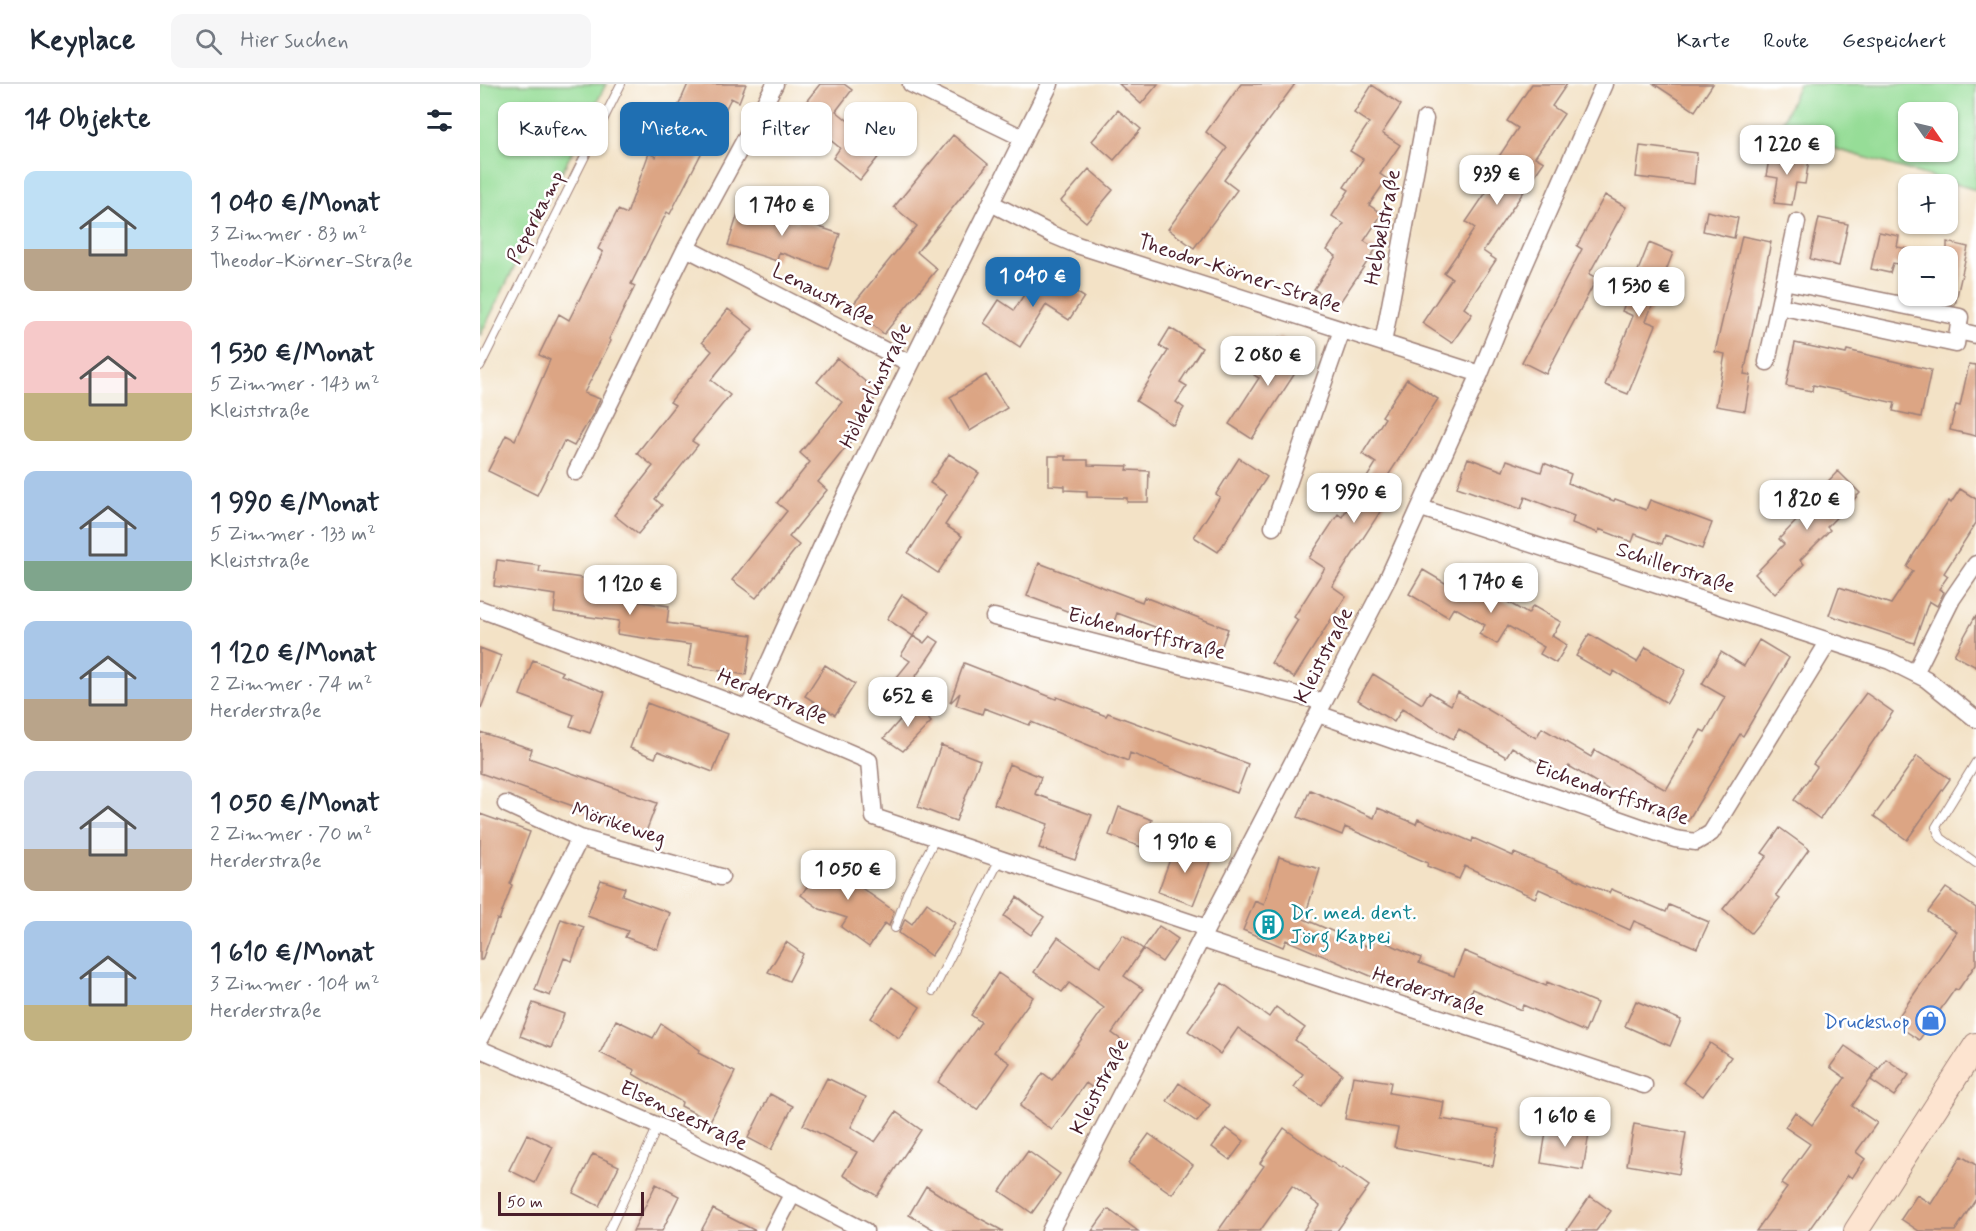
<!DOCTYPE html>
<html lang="de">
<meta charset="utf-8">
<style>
:root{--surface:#fff;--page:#f6f6f7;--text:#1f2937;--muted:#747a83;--line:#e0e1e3;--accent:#1f6fb2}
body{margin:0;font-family:Mynerve,sans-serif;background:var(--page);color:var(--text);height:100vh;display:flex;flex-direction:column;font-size:22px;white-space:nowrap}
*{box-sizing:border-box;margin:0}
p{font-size:20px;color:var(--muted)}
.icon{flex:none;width:33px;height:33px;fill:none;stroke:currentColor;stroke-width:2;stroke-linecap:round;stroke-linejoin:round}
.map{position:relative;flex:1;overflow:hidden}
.panel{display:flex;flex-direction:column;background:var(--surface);width:480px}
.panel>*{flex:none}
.top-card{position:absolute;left:18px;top:18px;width:570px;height:54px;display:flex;gap:12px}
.needle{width:39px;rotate:124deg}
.buttons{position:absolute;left:1418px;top:18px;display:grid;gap:12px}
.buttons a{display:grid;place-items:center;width:60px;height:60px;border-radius:12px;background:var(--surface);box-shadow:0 2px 4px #0004;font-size:30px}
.scale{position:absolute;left:18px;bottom:15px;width:146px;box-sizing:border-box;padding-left:6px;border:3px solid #4a1f2b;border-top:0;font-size:16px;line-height:21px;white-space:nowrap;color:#4a1f2b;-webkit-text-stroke:4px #fff;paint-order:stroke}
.price{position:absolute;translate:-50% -51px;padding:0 14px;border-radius:12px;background:#fff;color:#222;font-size:20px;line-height:39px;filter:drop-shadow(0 2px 3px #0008)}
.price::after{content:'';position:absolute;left:50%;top:36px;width:18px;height:14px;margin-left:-9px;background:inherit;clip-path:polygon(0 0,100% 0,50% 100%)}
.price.on{background:var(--accent);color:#fff}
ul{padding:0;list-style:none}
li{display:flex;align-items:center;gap:18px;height:150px;padding:0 24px}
li span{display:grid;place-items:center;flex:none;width:168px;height:120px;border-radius:12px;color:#555}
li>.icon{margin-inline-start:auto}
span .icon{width:72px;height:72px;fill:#fffc;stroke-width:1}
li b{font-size:26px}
h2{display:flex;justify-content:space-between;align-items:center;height:72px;padding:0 24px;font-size:26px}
.pill{padding:0 21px;border-radius:12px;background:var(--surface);box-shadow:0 2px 4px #0004;font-size:21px;line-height:54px}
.pill.on{background:var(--accent);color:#fff}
header{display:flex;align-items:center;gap:36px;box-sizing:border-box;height:84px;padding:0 30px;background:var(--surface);border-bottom:2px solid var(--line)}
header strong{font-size:28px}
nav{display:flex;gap:33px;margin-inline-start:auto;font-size:21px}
.search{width:420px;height:54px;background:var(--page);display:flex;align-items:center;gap:15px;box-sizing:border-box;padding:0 21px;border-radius:12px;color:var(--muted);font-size:22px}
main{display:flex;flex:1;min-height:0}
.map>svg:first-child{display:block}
</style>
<header>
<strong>Keyplace</strong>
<div class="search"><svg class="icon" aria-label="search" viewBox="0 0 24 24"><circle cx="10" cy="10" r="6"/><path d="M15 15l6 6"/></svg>Hier suchen</div>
<nav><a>Karte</a><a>Route</a><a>Gespeichert</a></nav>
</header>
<main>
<section class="panel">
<h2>14 Objekte<svg class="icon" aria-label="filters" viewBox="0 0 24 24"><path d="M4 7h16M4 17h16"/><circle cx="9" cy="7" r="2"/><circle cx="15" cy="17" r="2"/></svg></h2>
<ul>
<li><span style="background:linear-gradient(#bfe0f5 65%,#b9a48a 0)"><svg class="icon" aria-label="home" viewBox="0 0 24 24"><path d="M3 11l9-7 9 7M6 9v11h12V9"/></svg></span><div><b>1 040 €/Monat</b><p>3 Zimmer · 83 m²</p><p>Theodor-Körner-Straße</p></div></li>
<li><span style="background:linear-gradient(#f6c9c9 60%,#c2b280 0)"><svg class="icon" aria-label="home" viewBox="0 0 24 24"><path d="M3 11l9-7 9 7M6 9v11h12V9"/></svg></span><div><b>1 530 €/Monat</b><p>5 Zimmer · 143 m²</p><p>Kleiststraße</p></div></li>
<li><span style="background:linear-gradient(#a9c7e8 75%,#7fa58c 0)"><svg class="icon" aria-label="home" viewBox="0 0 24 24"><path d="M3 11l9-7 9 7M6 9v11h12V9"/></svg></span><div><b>1 990 €/Monat</b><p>5 Zimmer · 133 m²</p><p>Kleiststraße</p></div></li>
<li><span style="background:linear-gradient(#a9c7e8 65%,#b9a48a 0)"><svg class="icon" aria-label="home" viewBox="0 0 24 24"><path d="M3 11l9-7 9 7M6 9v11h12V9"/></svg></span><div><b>1 120 €/Monat</b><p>2 Zimmer · 74 m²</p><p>Herderstraße</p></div></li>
<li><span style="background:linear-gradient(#c9d6e8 65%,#b9a48a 0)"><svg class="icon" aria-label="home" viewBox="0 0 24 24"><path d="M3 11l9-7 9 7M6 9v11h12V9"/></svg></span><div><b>1 050 €/Monat</b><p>2 Zimmer · 70 m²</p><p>Herderstraße</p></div></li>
<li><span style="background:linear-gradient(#a9c7e8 70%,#c2b280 0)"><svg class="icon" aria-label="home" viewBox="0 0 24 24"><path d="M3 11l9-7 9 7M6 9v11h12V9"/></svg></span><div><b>1 610 €/Monat</b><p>3 Zimmer · 104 m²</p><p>Herderstraße</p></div></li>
</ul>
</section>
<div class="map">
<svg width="1496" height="1147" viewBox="0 0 1496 1147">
<rect width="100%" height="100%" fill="#fff"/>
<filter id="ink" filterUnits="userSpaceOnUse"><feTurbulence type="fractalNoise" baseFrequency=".0167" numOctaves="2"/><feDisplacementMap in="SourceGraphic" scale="12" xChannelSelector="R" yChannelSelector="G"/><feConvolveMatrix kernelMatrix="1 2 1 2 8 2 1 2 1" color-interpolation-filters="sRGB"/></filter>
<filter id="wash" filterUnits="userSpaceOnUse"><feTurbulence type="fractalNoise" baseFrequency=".008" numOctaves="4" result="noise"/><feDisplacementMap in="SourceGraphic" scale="24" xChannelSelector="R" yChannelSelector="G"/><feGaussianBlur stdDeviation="1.35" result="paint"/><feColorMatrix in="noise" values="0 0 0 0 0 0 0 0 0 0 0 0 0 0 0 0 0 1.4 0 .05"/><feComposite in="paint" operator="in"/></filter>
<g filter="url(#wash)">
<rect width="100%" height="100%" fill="#f3e2c6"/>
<!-- green -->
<path fill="#96dd97" stroke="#707e61" stroke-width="1.5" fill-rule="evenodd" d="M0,0h126l-126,252z
M1319,0h177v106l-198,-58zM1467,28v40h-39v-40z"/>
<g id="blocks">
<!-- building -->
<path fill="#dca584" d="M208,0h58l-7,18 -8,-4 -27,55 -2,-1 -32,62 -3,-2 -36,72 4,2 -26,53 2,2 -27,52 16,6 -7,15 -19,32 -10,-5 -27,54 -49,-24 18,-36 9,5 35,-80 -11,-5 20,-41 10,6 34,-68 -5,-3 20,-39 9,4 22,-61 7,4z
M340,0h24l8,6 -16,21 48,39 -24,30 -27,-22 7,-10 -43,-35z
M639,0h39l-17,20z
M761,0h54l-71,96 13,10 -43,58 -26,-19 59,-81 -21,-16z
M1052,0h35l-15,22 12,8 -29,43 9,5 -61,89 13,9 -32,48 8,6 -20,29 -30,-20 30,-45 -8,-5 31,-45 -9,-6 34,-50 -8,-5 26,-39 -11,-7z
M1174,0h59l-18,27z
M892,1l29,20 -19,28 18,12 -20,29 7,5 -18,26 13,9 -18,27 12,8 -38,56 -24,-16 22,-33 -9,-6 17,-26 -12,-8 17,-26 -5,-3 19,-28 -13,-8 19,-28 -15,-10z
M638,26l23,19 -27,31 -22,-19z
M473,51l35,29 -71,88 20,17 -53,65 -33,-27 66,-81 -23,-19z
M1160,62l57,7 -3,31 -58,-7z
M1290,70l39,6 -4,24 -9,-1 -4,22 -18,-2 4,-25 -12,-2z
M609,85l24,21 -27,32 -25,-21z
M1125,111l21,12 -37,67 8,4 -51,96 -24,-12 60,-113 -5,-3z
M261,120l57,18 1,-2 41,14 -12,35 -49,-17 -2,9 -49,-16z
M1227,127l31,7 -4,20 -31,-7z
M1339,134l29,6 -9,42 -29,-7z
M1399,148l20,4 -2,11 11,2v17l-15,-3 -3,10 -19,-4z
M1262,152l29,6 -27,132 7,1 -6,36 -29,-5 9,-52 -10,-2z
M1467,158l21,5 -13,58 -8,-1z
M1169,159l24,10 -27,68 10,4 -28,69 -23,-9 28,-69 -11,-5z
M561,185l43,28 -15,23 -23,-15 -26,42 -36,-24 15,-23 15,10z
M248,225l25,20 -42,51 19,15 -38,46 6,4 -43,54 7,6 -24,29 -24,-19 39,-49 -16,-13 38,-48 -5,-3 42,-51 -10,-9z
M690,244l32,20 -22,34 7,4 -11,16 8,6 -11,17 -37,-24 32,-50 -9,-5z
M799,253l28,18 -55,84 -23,-15 30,-46 -5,-3z
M1315,259l51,11 1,-4 84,20 -10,47 -28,-6 2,-8 -82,-18 -1,6 -26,-5z
M357,274l42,35 -34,43 6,5 -33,41 9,8 -38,47 10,8 -43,53 -24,-18 55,-69 -10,-8 33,-41 -10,-9 42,-51 -25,-20z
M1489,280l7,1v71l-26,-6 6,-25 4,1z
M506,291l21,33 -37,23 -20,-34z
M927,295l31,20 -60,92 11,7 -57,88 14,10 -52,82 -23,-15 27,-43 -4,-3 31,-49 -16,-10 29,-44 4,3 34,-54 -14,-9 23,-36 -3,-2z
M469,370l30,19 -34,52 17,11 -24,37 -30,-20 39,-59 -17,-11z
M569,372h17v4h22v5l40,1 -1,4 22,1 -1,31h-21v-4l-40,-1v-6l-22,-1v-4l-16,-1z
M759,374l28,19 -49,75 -24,-15 26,-40 -4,-3z
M988,374l35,13 4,-11 34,12 3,-9 27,11 -3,9 46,18 1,-2 31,11 4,-10 62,23 -10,26 -37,-14 -3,9 -27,-10 -3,8 -33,-13 -1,4 -26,-10 2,-7 -49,-19 -4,12 -64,-22z
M1358,387l22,22 -33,34 3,3 -30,30 4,4 -29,30 -20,-20 29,-30 -5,-5 29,-30 -3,-4z
M1480,405l16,10v24l-32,50 4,3 -9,13 5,3 -7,14 -8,-5 -15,42 -85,-28 10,-28 52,17 22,-33 -6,-4 7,-13 35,-53 2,2z
M17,476l43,6 -1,6 64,9 -2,15 68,10 -2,17 85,12 -6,40 -58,-9 3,-21 -74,-11 2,-13 -65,-9 2,-17 -62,-9z
M559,479l103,39 2,-5 84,32 -8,22 -103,-38 -5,15 -85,-32z
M943,486l51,30 8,-13 46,27 5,-8 28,16 -9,14 15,9 -11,18 -16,-9 4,-7 -36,-21 -11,18 -18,-10 6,-9 -31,-18 -6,10 -39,-23z
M422,511l27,17 -16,24 -26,-17z
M1496,531v52l-22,-12z
M1109,550l48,28 9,-15 40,23 -19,33 -53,-32 -3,5 -35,-20z
M433,552l11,7 6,-7 9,6 -31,46 -16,-5 18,-22 -9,-6z
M1279,556l30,18 -46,78 -3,-2 -54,90 -24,-14 -3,4 -37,-22 -3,4 -50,-30 -7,11 -50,-30 -6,10 -47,-28 -6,10 -51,-30 -8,13 -36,-22 15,-26 49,30 7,-12 22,13 7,-13 78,46 6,-10 49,29 4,-7 71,40 35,-60 4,2 20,-35 -23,-13 19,-32 23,14z
M0,564l21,8 -20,52h-1z
M53,576l30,12 -2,3 44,17 -15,41 -20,-7 4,-11 -54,-20z
M484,579l92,36 1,-2 49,19 2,-3 140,51 -11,29 -107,-40 -2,8 -97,-39 -2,3 -45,-17 -2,6 -26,-9 4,-12 -10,10z
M345,581l30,19 -20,31 -30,-19z
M1386,609l27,19 -73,107 -26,-19 23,-33 -4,-3z
M167,619l81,31 -15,38 -55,-21 -3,7 -25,-10z
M435,619l16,19 -28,29 -19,-13z
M0,648l52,17 -3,9 128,45 -13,34 -72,-29 1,-2 -93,-33z
M461,661l39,15 -24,61 -38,-14z
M1437,672l33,23 -43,61 -33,-24z
M529,680l32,13 -6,17 57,21 -17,45 -36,-12 9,-24 -54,-20z
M830,706l64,28 4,-10 38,16 2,-5 54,23 1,-4 40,18 1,-3 95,40 2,-4 55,23 3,-7 40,17 -12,26 -63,-27 -4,9 -91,-41 -4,9 -70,-32 -6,13 -32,-13 1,-3 -83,-36 -3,8 -44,-18z
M639,723l33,13 -11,27 -32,-12z
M0,730l50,18 -20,52 2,1 -13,35 -2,-1 -15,41h-2z
M1300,744l29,21 -33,46 4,3 -29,35 -28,-24 44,-53 -5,-3z
M696,759l36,14 -19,48 -35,-13z
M350,770l20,14 -4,9 48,34 -5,15 -4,-3 -16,24 -28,-20 6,-9 -27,-9 -19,-14z
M799,773l41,12 -16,50 67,29 5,-10 45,20 -2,5 35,13 10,-25 82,35 1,-4 50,21 -12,29 -62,-27 -2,5 -49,-21 -8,19 -55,-23 -3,6 -120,-51 -3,7 -40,-17 12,-29 9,4z
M121,796l24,8 -3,7 48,18 -13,36 -32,-12 3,-6 -41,-15z
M1466,804l30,20v56l-18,26 -3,-1 -36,51 -25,-17 63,-91 -29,-20z
M537,813l27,20 -13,18 -27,-19z
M447,819l28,20 -24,33 -32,-23 6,-14 7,5z
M81,835l23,8 -12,34 -8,-3 -14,38 -15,-6z
M679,842l19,13 -16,23 -19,-13z
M643,851l20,14 -19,27 19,13 -31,44 15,11 -33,45 -8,-6 -34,47 -32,-24 23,-33 9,7 52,-72 -35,-25 -7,9 -28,-20 24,-35 42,30z
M306,858l17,12 -14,27 -21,-9z
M518,889l35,24 -39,55 16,11 -33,47 -39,-28 43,-60 -10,-7z
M742,899l47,34 7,-10 29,21 -10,12 47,34 -22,32 -26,-19 9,-13 -65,-46 -18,26 -32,-23z
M412,903l28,20 -21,31 -28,-20z
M1156,917l45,19 -11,26 -45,-20z
M53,919l31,11 -13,34 -31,-12z
M136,936l37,18 8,-14 39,26 -2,3 37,19 -25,49 -29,-15 1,-4 -49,-28 2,-4 -35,-17z
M1230,959l21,14 -28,39 -20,-14z
M1365,962l33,23 -26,37 25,17 -21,29 9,7 -13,19 -4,-3 -40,56h-52l31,-43 -6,-4 29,-40 -25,-17 10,-15 17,13 33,-47 -15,-11z
M1406,975l23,16 -15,21 -23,-16z
M873,992l38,6 -2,11 55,9 -3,17 58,10 -6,37 -99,-19 4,-19 -53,-9z
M347,994l39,19 -15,30 24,15 21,-30 25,18 -44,66 -34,-21 14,-23 -54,-27z
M699,999l31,22 -13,17 -30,-21z
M290,1010l23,12 -22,44 -23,-12z
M1154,1040l52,9 -7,41 -52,-9z
M1067,1042l42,7 -6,37 -42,-7z
M746,1044l18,13 -14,19 -18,-13z
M804,1044l57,41 1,-2 27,19 -32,45h-34l17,-25 -28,-20 -32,45h-42l46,-65 -4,-3z
M47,1050l26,13 -18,36 -26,-13z
M669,1050l44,31 -21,29 -44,-31z
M548,1067l32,23 -28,39 -32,-22z
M113,1070l26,12 -20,40 -26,-13z
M1481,1072l15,9v34l-21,32h-36l-18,-12 16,-24 14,9z
M176,1100l23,12 -17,35h-29z
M446,1102l31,20 46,25h-67l-27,-16z
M1110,1112l21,15 -15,20h-30z
M233,1125l43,22h-55z
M628,1125l30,22h-46z"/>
</g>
</g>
<g filter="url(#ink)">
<use href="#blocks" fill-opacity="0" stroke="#9e8078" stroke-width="1.5"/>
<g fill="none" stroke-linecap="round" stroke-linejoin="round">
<defs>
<path id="lane" d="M0,282l141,-282
M1496,678l-40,65 5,11 35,25
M415,844l12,-35 29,-56
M453,907l67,-132
M129,1147l49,-105"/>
<path id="street" d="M431,0l112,54
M511,119l62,32 24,10 403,129
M206,164l225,116
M1304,197l176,36 -2,14 18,4
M1299,222l177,38 2,-13
M903,259l42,-224
M1287,278l30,-140
M96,388l110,-224 89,-164
M941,424l469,153 36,18 50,40
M793,443l69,-197
M0,525l268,100 121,52 5,56 333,111
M514,533l330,85
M1435,589l37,-74 24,-35
M268,625l86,-190 216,-435
M838,630l357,125 21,3 15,-9 118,-192
M26,720l74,34 141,39
M721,855l443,146
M0,954l100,-200
M0,965l178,77 68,33 139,72
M293,1147l20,-38
M570,1147l338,-653 92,-204 41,-101 83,-189"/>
<path id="secondary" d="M1376,1147l120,-186"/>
</defs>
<!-- lane casing -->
<use href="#lane" stroke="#9e8078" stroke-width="10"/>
<!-- street casing -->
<use href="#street" stroke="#9e8078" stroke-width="19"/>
<!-- secondary casing -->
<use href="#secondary" stroke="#9e8078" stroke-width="26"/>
<!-- lane -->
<use href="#lane" stroke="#fff" stroke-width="8"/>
<!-- street -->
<use href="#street" stroke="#fff" stroke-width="16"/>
<!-- secondary -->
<use href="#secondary" stroke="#fde4d0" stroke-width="24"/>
</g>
</g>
<!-- icons -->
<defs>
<symbol id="building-ring" viewBox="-11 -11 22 22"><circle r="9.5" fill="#fff" stroke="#0f9aa8" stroke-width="1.5"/><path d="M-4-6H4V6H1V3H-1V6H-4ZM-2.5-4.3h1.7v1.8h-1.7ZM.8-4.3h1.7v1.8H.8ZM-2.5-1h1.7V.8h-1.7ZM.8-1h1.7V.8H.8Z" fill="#0f9aa8"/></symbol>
<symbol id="shop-ring" viewBox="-11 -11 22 22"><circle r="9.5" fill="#fff" stroke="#3f7fe0" stroke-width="1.5"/><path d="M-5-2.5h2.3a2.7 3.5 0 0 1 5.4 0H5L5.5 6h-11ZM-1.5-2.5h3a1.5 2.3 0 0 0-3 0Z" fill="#3f7fe0"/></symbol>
</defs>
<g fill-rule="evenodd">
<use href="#building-ring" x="772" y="824" width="33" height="33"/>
<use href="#shop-ring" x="1434" y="920" width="33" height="33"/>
</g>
<g text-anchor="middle" stroke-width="5" stroke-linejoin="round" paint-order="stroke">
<!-- street labels -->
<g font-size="21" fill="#4a1f2b" stroke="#fff">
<text transform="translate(55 133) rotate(-63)" y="7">Peperkamp</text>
<text transform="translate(902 143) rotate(-79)" y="7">Hebbelstraße</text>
<text transform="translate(760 189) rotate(18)" y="7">Theodor-Körner-Straße</text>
<text transform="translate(344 210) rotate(27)" y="7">Lenaustraße</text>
<text transform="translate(395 301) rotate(-64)" y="7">Hölderlinstraße</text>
<text transform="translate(1196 483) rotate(18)" y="7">Schillerstraße</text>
<text transform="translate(667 549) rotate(14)" y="7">Eichendorffstraße</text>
<text transform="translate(843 571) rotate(-63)" y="7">Kleiststraße</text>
<text transform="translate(293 612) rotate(22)" y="7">Herderstraße</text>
<text transform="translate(1132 708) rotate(19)" y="7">Eichendorffstraße</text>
<text transform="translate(139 739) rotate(18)" y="7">Mörikeweg</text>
<text transform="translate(949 907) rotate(18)" y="7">Herderstraße</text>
<text transform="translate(619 1002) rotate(-63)" y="7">Kleiststraße</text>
<text transform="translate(204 1031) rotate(25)" y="7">Elsenseestraße</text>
</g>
<!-- culture labels -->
<g font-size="21" fill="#0d838f" stroke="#fff" text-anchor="start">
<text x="810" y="835">Dr. med. dent.<tspan x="810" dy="24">Jörg Kappei</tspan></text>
</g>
<!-- shop labels -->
<g font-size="21" fill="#366cbe" stroke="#fff" text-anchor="end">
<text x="1430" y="944">Druckshop</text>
</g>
</g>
</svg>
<div class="buttons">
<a><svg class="needle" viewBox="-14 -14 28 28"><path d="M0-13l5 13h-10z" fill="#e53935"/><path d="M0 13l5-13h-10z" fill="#747a83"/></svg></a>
<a>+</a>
<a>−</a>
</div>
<div class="scale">50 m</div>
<b class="price" style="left:1307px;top:92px">1 220 €</b>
<b class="price" style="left:1017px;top:122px">939 €</b>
<b class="price" style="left:302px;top:153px">1 740 €</b>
<b class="price on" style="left:553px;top:224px">1 040 €</b>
<b class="price" style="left:1159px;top:234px">1 530 €</b>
<b class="price" style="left:788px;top:303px">2 080 €</b>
<b class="price" style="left:874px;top:440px">1 990 €</b>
<b class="price" style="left:1327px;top:447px">1 820 €</b>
<b class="price" style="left:1011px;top:530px">1 740 €</b>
<b class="price" style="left:150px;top:532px">1 120 €</b>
<b class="price" style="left:428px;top:644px">652 €</b>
<b class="price" style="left:705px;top:790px">1 910 €</b>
<b class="price" style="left:368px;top:817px">1 050 €</b>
<b class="price" style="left:1085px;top:1064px">1 610 €</b>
<div class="top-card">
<a class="pill">Kaufen</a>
<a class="pill on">Mieten</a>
<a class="pill">Filter</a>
<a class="pill">Neu</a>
</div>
</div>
</main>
